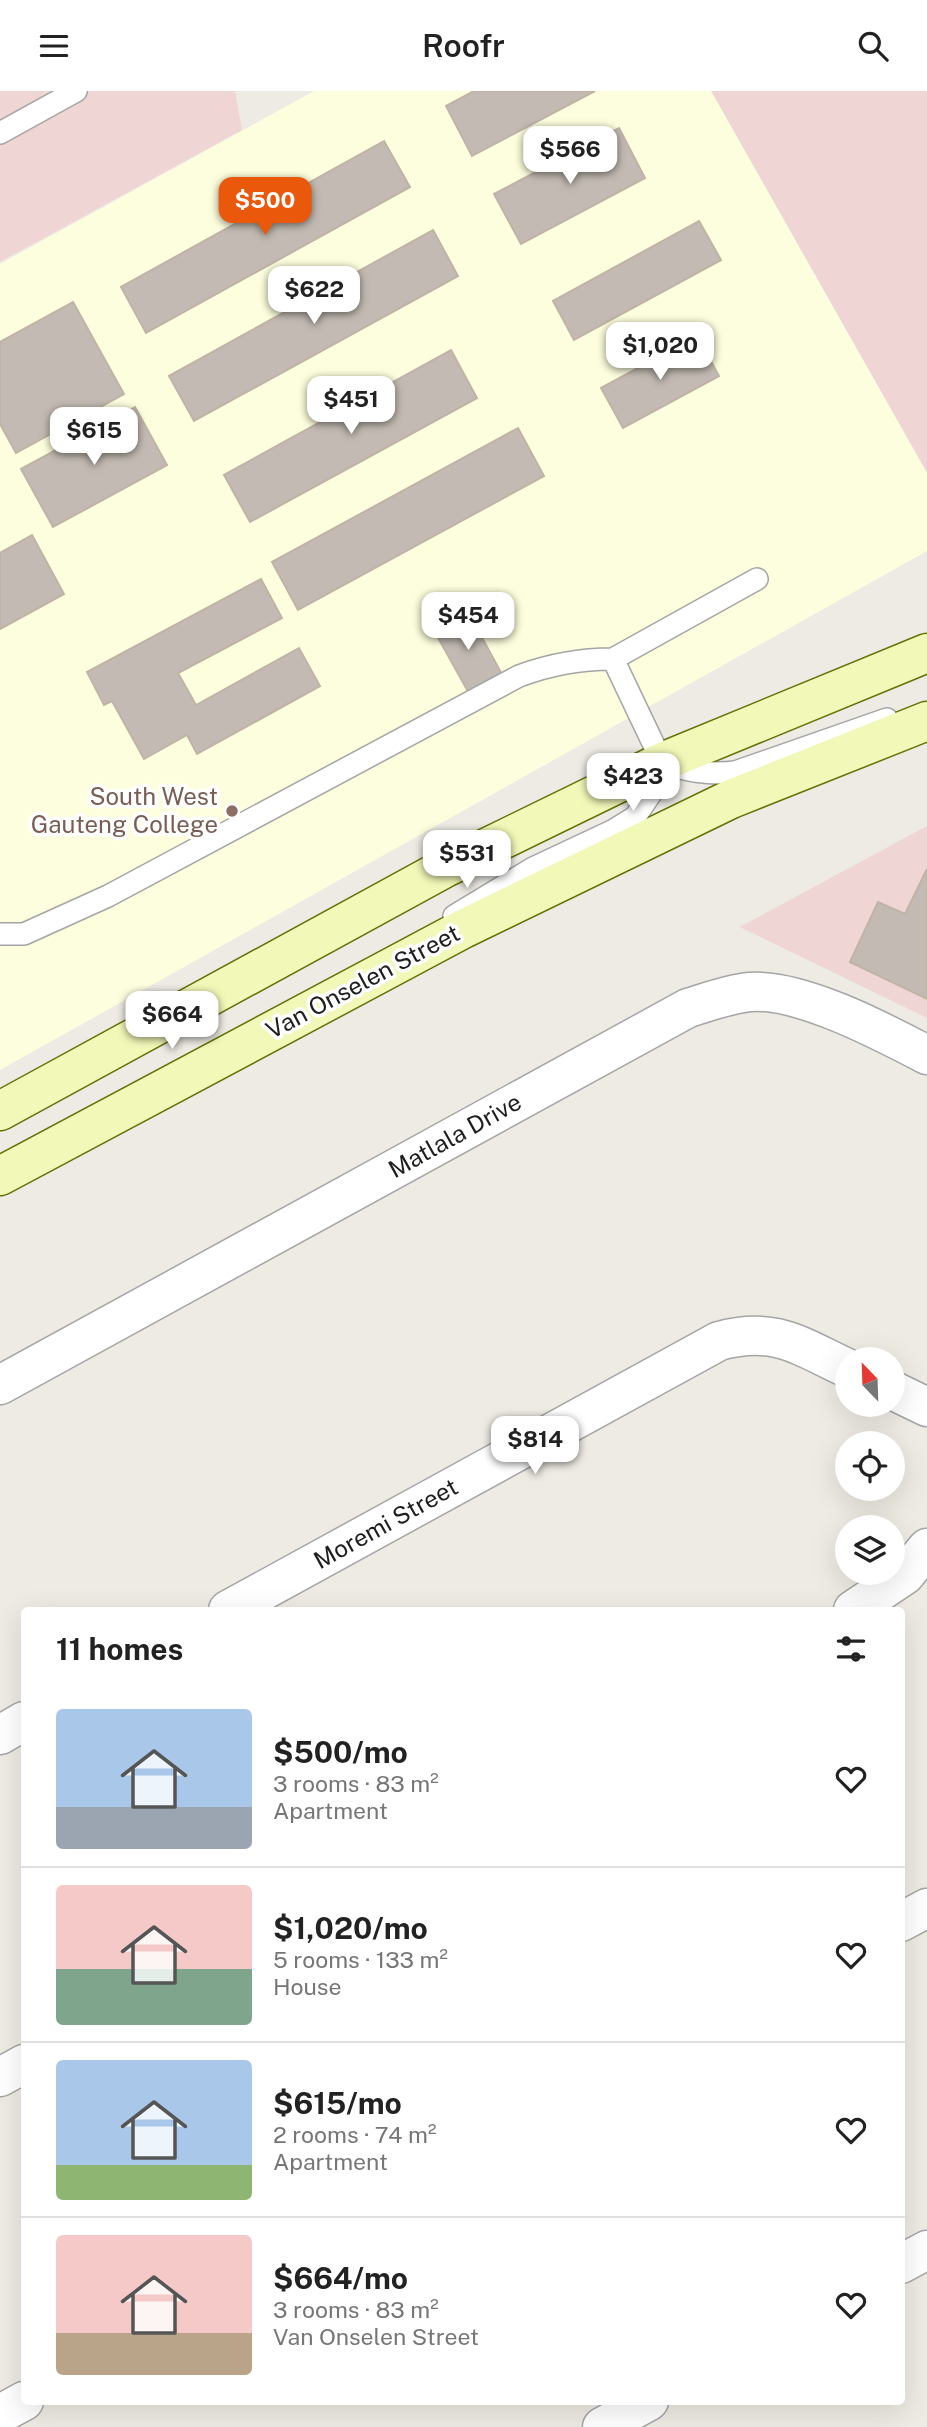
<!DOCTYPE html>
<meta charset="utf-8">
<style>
:root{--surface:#fff;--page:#f6f6f6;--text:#222;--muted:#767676;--line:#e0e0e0;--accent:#ea580c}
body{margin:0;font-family:"Public Sans",sans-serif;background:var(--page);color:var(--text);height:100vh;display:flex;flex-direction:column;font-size:26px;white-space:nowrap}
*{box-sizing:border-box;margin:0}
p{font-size:23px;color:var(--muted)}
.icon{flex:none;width:38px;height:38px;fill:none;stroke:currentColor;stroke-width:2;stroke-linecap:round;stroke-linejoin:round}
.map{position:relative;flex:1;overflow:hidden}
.side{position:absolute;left:21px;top:1516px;width:884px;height:798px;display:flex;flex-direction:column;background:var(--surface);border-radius:7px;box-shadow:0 7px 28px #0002}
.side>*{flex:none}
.needle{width:46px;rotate:337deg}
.fabs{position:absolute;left:835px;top:1256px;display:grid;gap:14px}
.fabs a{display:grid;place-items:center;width:70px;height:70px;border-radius:50%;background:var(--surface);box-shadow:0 7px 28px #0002;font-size:35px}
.price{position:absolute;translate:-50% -60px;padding:0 16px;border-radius:14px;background:#fff;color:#222;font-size:23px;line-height:46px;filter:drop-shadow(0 2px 4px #0008)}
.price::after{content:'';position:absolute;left:50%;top:42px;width:21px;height:16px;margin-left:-10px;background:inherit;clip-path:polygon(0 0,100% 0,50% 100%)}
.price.active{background:var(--accent);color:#fff}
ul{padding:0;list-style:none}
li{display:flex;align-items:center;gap:21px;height:175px;padding:0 35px}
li+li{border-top:2px solid var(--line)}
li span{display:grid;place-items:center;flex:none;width:196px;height:140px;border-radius:7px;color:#555}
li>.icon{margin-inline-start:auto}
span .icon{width:84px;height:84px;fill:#fffc;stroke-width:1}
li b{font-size:30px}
h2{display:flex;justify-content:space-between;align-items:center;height:84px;padding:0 35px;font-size:30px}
header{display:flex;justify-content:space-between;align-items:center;height:91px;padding:0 35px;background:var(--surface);font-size:32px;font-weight:600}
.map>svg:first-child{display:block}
</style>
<header><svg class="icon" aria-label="menu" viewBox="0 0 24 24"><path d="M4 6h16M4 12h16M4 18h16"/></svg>Roofr<svg class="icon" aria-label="search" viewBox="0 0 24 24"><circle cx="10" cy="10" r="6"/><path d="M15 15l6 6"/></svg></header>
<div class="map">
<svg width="927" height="2336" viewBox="0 0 927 2336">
<rect width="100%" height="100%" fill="#eeebe4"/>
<!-- commercial -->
<path fill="#efd5d3" d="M0,0h235l7,39 -242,132z
M711,0h216v382z
M927,735v192l-187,-91z"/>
<!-- education -->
<path fill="#fdfedd" d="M314,0h397l216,382v78l-927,519v-806z"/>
<!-- building -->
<path fill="#c3bbb3" stroke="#c0b3a6" stroke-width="2" d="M474,0h121l-123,65 -26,-50z
M619,37l26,50 -124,66 -27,-50z
M384,50l26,46 -264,146 -25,-46z
M699,130l22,39 -147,80 -21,-39z
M433,139l25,46 -264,145 -25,-45z
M73,211l51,92 -108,59 -16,-29v-82z
M697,245l22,40 -96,52 -22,-40z
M451,259l26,48 -227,124 -26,-47z
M135,316l32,58 -114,62 -32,-58z
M518,337l26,48 -246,134 -26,-48z
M32,444l32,59 -64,35v-76z
M261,488l21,39 -104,55 18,32 103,-57 21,38 -123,68 -10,-19 -43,24 -32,-58 -8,4 -17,-33z
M466,517l38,70 -33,19 -39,-70z
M927,778v130l-77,-37 28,-60 27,12z"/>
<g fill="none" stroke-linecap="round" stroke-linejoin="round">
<defs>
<path id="lane" d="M0,42l76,-42
M664,672c24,8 45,12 71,9l152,-53
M454,825l79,-48 81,-38 21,-13 19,-28 8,-27 -49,-103 144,-80
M0,843h24l84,-38 411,-220c32,-12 60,-17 94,-17"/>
<path id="street" d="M0,1294l688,-377c20,-6 41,-14 62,-16 50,-4 133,40 177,63
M892,1299l35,17
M228,1519l491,-269c55,-15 79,4 128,27
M853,1519l52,-35 22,-27
M0,1644l24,-14
M901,1831l26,-14
M0,1986l24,-13
M901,2173l26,-14
M0,2323l24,-13
M602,2336l47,-26"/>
<path id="secondary" d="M0,1020l445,-243 217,-106 265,-109
M0,1085l463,-247 268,-130 196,-78"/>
</defs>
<!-- lane casing -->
<use href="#lane" stroke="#a5a5a5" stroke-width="24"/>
<!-- street casing -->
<use href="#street" stroke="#a5a5a5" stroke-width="41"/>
<!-- secondary casing -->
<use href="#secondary" stroke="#627207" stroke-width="41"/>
<!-- lane -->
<use href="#lane" stroke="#fff" stroke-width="21"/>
<!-- street -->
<use href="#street" stroke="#fff" stroke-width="38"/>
<!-- secondary -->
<use href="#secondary" stroke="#f2f8b8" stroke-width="38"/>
</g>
<!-- markers -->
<circle fill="#8d6e63" stroke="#fff" stroke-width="2.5" cx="232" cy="720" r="7"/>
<g text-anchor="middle" stroke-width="7" stroke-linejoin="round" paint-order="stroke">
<!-- education labels -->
<g font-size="24" fill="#785e54" stroke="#fff" text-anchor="end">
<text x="218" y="714">South West<tspan x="218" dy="28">Gauteng College</tspan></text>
</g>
<!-- street labels -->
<g font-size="24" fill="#1e1e1e" stroke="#fff">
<text transform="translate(363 891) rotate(-28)" y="8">Van Onselen Street</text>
<text transform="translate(455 1045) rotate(-29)" y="8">Matlala Drive</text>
<text transform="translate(386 1433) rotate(-29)" y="8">Moremi Street</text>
</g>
</g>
</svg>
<div class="fabs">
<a><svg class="needle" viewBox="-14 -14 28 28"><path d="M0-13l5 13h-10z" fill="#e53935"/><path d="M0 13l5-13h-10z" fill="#767676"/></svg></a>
<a><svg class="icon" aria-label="locate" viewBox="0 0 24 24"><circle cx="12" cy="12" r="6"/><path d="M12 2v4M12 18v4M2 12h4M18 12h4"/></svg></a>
<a><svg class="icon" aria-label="layers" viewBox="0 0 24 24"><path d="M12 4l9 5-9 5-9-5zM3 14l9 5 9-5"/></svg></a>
</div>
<b class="price" style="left:570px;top:95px">$566</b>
<b class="price active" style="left:265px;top:146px">$500</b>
<b class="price" style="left:314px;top:235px">$622</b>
<b class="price" style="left:660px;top:291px">$1,020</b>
<b class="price" style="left:351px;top:345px">$451</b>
<b class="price" style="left:94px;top:376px">$615</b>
<b class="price" style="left:468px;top:561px">$454</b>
<b class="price" style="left:633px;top:722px">$423</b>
<b class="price" style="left:467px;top:799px">$531</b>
<b class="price" style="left:172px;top:960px">$664</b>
<b class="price" style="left:535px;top:1385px">$814</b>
<section class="side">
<h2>11 homes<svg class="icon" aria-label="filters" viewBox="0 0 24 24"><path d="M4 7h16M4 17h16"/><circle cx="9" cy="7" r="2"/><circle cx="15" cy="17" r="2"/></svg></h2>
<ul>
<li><span style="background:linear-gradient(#a9c7e8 70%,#9aa5b1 0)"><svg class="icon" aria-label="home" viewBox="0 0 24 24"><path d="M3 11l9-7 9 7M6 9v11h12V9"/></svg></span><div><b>$500/mo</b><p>3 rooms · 83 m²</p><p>Apartment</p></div><svg class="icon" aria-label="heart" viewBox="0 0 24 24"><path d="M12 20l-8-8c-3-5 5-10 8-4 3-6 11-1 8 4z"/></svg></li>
<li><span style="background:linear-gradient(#f6c9c9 60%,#7fa58c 0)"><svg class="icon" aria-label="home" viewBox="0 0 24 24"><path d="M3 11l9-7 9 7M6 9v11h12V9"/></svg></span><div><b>$1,020/mo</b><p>5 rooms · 133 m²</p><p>House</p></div><svg class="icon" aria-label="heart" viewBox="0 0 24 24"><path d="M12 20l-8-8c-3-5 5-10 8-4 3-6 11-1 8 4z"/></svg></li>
<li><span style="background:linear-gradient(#a9c7e8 75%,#8fb573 0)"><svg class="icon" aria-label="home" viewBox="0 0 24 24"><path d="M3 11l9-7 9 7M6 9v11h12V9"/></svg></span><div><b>$615/mo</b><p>2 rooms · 74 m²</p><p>Apartment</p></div><svg class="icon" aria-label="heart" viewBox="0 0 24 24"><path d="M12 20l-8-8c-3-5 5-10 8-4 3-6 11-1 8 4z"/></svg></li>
<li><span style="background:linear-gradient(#f6c9c9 70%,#b9a48a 0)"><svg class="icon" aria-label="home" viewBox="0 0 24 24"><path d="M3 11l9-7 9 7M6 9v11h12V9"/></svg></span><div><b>$664/mo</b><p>3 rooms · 83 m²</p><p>Van Onselen Street</p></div><svg class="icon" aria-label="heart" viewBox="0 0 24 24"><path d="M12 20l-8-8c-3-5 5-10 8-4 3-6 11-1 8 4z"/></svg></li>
</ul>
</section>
</div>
